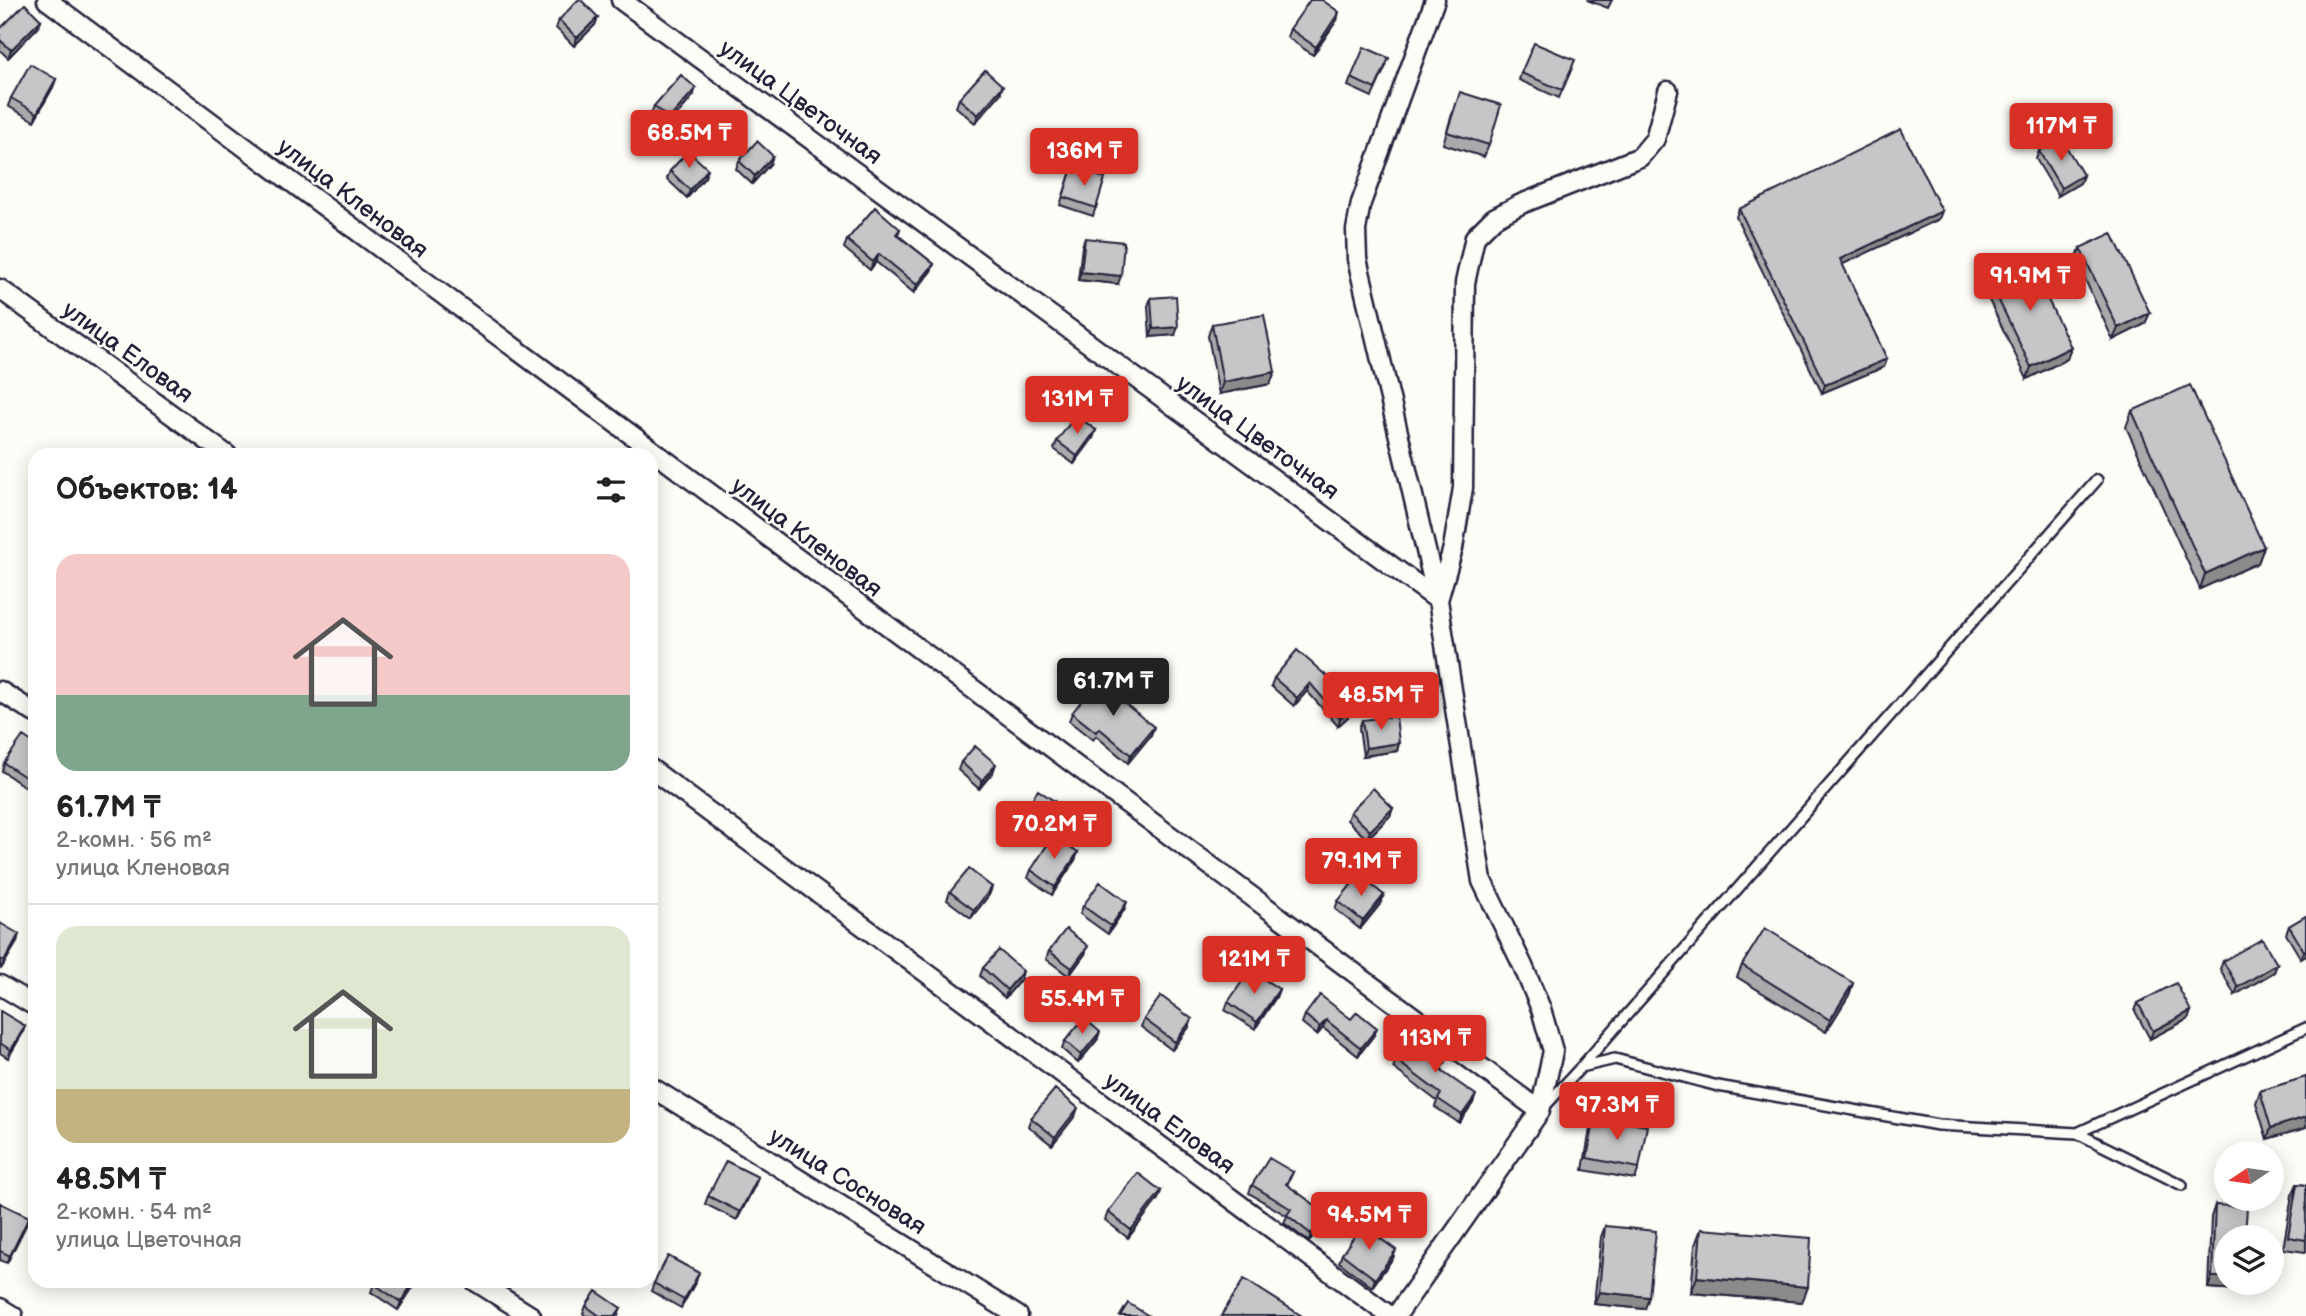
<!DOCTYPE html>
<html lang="ru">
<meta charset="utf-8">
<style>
:root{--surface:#fff;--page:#f6f6f6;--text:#222;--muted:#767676;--line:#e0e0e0;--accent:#d93025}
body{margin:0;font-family:"Balsamiq Sans",sans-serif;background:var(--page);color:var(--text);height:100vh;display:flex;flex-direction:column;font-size:26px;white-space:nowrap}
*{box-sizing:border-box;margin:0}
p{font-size:23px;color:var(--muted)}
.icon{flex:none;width:38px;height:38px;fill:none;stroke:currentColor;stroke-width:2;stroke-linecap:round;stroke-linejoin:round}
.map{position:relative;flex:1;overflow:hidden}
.details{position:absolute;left:28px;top:448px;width:630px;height:840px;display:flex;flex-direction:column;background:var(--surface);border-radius:21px;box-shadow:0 4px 18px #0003}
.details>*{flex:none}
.needle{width:46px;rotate:257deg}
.fabs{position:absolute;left:2214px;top:1141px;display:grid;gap:14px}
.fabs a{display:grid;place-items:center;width:70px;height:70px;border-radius:50%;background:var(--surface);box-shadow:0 4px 18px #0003;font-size:35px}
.price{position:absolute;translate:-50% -60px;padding:0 16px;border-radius:7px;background:var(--accent);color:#fff;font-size:23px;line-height:46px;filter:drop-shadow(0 2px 4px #0008)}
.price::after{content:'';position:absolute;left:50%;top:42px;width:21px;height:16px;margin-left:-10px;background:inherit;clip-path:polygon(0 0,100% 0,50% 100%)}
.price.active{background:#222;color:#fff}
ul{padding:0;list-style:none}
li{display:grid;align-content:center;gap:14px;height:371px;padding:0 28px}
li+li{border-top:2px solid var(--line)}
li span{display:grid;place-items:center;height:217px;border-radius:21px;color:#555}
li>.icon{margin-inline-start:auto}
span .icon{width:126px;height:126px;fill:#fffc;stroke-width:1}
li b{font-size:30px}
h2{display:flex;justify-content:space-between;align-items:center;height:84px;padding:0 28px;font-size:30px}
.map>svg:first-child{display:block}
</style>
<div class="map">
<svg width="2306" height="1316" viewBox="0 0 2306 1316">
<rect width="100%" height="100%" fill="#fdfcf7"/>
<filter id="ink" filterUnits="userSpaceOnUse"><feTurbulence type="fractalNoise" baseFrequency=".0143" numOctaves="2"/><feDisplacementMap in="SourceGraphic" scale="14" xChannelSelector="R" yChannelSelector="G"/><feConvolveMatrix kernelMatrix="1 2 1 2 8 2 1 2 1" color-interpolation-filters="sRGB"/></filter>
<g filter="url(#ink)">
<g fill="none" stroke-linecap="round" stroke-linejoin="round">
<defs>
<path id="lane" d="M1581,1067l516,-587
M1546,1105l35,-38 34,-8 103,27 220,39 139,8 229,-105
M2077,1133l105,52"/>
<path id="street" d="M47,0l1493,1111
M621,0l817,600 44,281 41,85 18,43 12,42 -13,60 -144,205
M1435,0l-74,203 -5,27 1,29 80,338
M0,289l227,166
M1438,600l15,-52 10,-60 2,-205 10,-46 19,-19 27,-14 119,-47 15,-18 13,-48
M0,691l35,22
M651,769l739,547
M0,985l35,21
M651,1087l367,229
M475,1281l56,35
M0,1308l13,8"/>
</defs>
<!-- lane casing -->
<use href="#lane" stroke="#22223b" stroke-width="14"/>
<!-- street casing -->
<use href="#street" stroke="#22223b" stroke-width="23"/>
<!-- lane -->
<use href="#lane" stroke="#fdfcf7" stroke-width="9"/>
<!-- street -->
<use href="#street" stroke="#fdfcf7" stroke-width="18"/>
</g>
<!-- wall -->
<path fill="#aaaaac" stroke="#22223b" stroke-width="2" d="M1587,0h25l-4,8z
M598,17l-3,8 -21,21 -18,-18 3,-8z
M41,20l-3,7 -30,31 -8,-8v-21z
M1337,20l-24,35 -26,-18 3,-8z
M1386,66l-14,31 -24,-11 3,-8z
M1572,68l-13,30 -40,-18 2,-7z
M56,79l-3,8 -19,34 -26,-15 3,-8z
M1000,94l-25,29 -19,-16 3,-8z
M693,96l-26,31 -16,-13 3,-8z
M1455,104l34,41 -5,12 -41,-13z
M2039,151l44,24 -3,8 -22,13 -22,-37z
M739,161l31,3 -18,20 -16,-15z
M1072,168l33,10 -12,38 -33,-11z
M670,171l35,6 -18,21 -20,-19z
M1739,209l200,10 -97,45 45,95 -3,8 -62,26 -86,-176z
M900,229l-2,6 36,29 -3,7 -17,22 -38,-31 -6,8 -26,-22 3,-8z
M1085,238l33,46 -40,-4 4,-34z
M2080,248l65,76 -32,16 -37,-80z
M1988,278l83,69 -4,12 -40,20 -43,-89z
M1151,298l24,37 -25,2 -2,-31z
M1212,324l63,48 -5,12 -51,10 -11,-58z
M2132,411l132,136 -6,16 -58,26 -74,-162z
M1096,430l-3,8 -19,26 -20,-15 3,-8z
M1274,678l65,9 23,17 -24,22 -31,-35 -13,15 -23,-20z
M1072,713l79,22 -23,28 -32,-27 -3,4 -24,-19z
M1362,720l37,23 -2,8 -34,5 -4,-28z
M961,762l32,10 -14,17 -21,-19z
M4,763l31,10 -10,14 -23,-16z
M1393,808l-3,8 -23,23 -20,-19 3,-8z
M1060,815l-16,26 -26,-17 3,-8z
M1078,852l-3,8 -23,35 -24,-17 3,-8z
M992,887l-3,8 -18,23 -24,-18 3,-8z
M1384,895l-3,8 -21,26 -25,-20 3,-8z
M1083,906l41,4 -16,24 -28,-20z
M2306,916v40l-5,3 -15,-25 3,-8z
M0,923l17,19 -16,27 -1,-1z
M1049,951l36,3 -16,22 -23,-17z
M35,956v13l-4,-3z
M2223,961l54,3 -3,8 -39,23 -15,-26z
M1742,965l111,18 -4,12 -23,37 -89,-55z
M983,968l38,11 -16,19 -25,-22z
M1279,989l-3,8 -21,32 -30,-19 3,-8z
M2138,1003l53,8 -3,8 -38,20 -15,-28z
M0,1011l25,15 -3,8 -14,24 -8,-5z
M1305,1015l46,4 23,16 -16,21 -35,-28 -6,7 -15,-12z
M1144,1019h48l-3,8 -17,23 -31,-23z
M1097,1040l-19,23 -16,-14 3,-8z
M1396,1060l47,10 -1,2 31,31 -14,20 -24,-16 2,-6 -44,-33z
M2306,1077v51l-39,11 -11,-36 4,-12z
M1075,1116l-23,29 -24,-19 3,-8z
M1595,1117l44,51 -4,11 -52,-9 7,-41z
M1293,1172l-6,13 39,28 -3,8 -14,21 -25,-19 3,-7 -38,-23 3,-8z
M2297,1184l9,1v67l-23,-3 9,-54z
M755,1185l-18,35 -32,-16 3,-8z
M1161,1191l-3,8 -30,39 -23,-18 3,-8z
M0,1203l26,22 -19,38 -7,-3z
M2215,1205l24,85 -31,-2 3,-71z
M1605,1226l40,83 -51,-5 7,-67z
M1701,1229l107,58 -6,15 -111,-9 4,-48z
M1342,1254l51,4 -21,29 -33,-25z
M417,1281l-19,29 -27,-18 3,-8z
M696,1281l-15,27 -30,-17 3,-8z
M586,1306l35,2 -3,8h-32l-3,-2z"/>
<!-- shaded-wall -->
<path fill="#8b8b8c" stroke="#22223b" stroke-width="2" d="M1339,12l-2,8 -24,35 3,-8z
M598,17l-3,8 -21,21 3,-8z
M41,20l-3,7 -30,31 3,-8z
M56,79l-3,8 -19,34 3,-8z
M1003,86l-3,8 -25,29 3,-8z
M696,88l-3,8 -26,31 2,-8z
M773,156l-3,8 -18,20 3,-8z
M708,169l-3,8 -18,21 3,-8z
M2083,175l-3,8 -22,13 3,-8z
M1942,211l-3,8 -102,48 3,-8z
M879,254l-3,8 -6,8 3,-8z
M934,264l-3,7 -17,22 3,-8z
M1081,272l40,4 -3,8 -40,-4z
M2150,313l-5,11 -32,16 5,-12z
M1178,327l-3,8 -25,2 3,-8z
M2071,347l-4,12 -40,20 4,-12z
M1887,359l-3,8 -62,26 3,-8z
M1275,372l-5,12 -51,10 4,-12z
M1096,430l-3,8 -19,26 3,-8z
M2264,547l-6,16 -58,26 5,-15z
M1310,683l-3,8 -13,15 3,-8z
M1365,696l-3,8 -24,22 2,-8z
M1154,727l-3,8 -23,28 3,-8z
M1399,743l-2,8 -34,5 3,-8z
M996,764l-3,8 -14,17 3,-8z
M35,769v4l-10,14 3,-8z
M1063,807l-3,8 -16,26 2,-8z
M1393,808l-3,8 -23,23 3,-8z
M1078,852l-3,8 -23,35 3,-8z
M992,887l-3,8 -18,23 3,-8z
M1384,895l-3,8 -21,26 3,-8z
M1127,902l-3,8 -16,24 3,-8z
M19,934l-2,8 -16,27 3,-8z
M1088,946l-3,8 -16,22 3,-8z
M2306,950v6l-5,3 3,-8z
M2277,964l-3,8 -39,23 3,-8z
M1023,971l-2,8 -16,19 2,-8z
M1853,983l-4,12 -23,37 4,-12z
M1279,989l-3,8 -21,32 2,-7z
M2191,1011l-3,8 -38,20 3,-8z
M1192,1019l-3,8 -17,23 3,-8z
M1326,1020l-3,8 -6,7 3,-8z
M25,1026l-3,8 -14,24 3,-8z
M1377,1028l-3,7 -16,21 3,-8z
M1100,1032l-3,8 -19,23 3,-8z
M1476,1095l-3,8 -14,20 3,-8z
M1078,1108l-3,8 -23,29 3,-8z
M2306,1117v11l-39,11 4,-11z
M758,1177l-3,8 -18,35 3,-8z
M1161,1191l-3,8 -30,39 3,-8z
M1326,1213l-3,8 -14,21 2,-8z
M29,1217l-3,8 -19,38 3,-7z
M1396,1250l-3,8 -21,29 3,-8z
M699,1273l-3,8 -15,27 3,-8z
M1697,1277l111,10 -6,15 -111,-9z
M2212,1277h14v6h15l-2,7 -31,-2z
M414,1281h3l-19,29 3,-8z
M1599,1292l50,5 -4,12 -51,-5z"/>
<!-- building -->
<path fill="#c6c6c8" stroke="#22223b" stroke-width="2" d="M578,0h3l17,17 -21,21 -18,-18z
M1310,0h12l17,12 -23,35 -26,-18z
M25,4l16,16 -30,30 -11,-10v-11z
M1534,43l41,17 -13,30 -41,-17z
M1364,47l25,11 -14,31 -24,-11z
M30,64l26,15 -19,34 -26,-15z
M985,70l18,16 -25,29 -19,-16z
M681,75l15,13 -27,31 -15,-13z
M1460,92l41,13 -12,40 -42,-13z
M1901,129l41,82 -102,48 47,100 -62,26 -86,-176z
M2061,138l22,37 -22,13 -22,-37z
M757,141l16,15 -18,20 -16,-15z
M688,151l20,18 -18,21 -20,-19z
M1072,168l33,10 -9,30 -33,-11z
M875,207l25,22 -4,5 38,30 -17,21 -38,-31 -6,8 -26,-22z
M2112,233l38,80 -32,15 -38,-80z
M1085,238l39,4 -3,34 -40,-4z
M2028,259l43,88 -40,20 -43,-89z
M1176,296l2,31 -25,2 -2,-31z
M1264,315l11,57 -52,10 -11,-58z
M2190,385l74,162 -59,27 -73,-163z
M1076,415l20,15 -19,26 -20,-15z
M1297,650l42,37 10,-9 16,18 -25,22 -30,-35 -13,15 -23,-20z
M1097,681l57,46 -23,28 -32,-27 -3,4 -24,-19z
M1396,716l3,27 -33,5 -4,-28z
M23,736l12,8v25l-7,10 -24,-16z
M975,746l21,18 -14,17 -21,-19z
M1373,788l20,20 -23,23 -20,-19z
M1038,790l25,17 -17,26 -25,-17z
M1053,836l25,16 -23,35 -24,-17z
M969,869l23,18 -18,23 -24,-18z
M1359,875l25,20 -21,26 -25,-20z
M1100,882l27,20 -16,24 -28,-20z
M2306,916v34l-2,1 -15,-25z
M0,923l19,11 -15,27 -4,-2z
M1765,928l88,55 -23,37 -88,-55z
M1066,929l22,17 -16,22 -23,-17z
M2262,939l15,25 -39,23 -15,-26z
M999,950l24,21 -16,19 -24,-22z
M1250,970l29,19 -22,33 -29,-20z
M2176,983l15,28 -38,20 -15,-28z
M1320,995l31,24 6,-7 20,16 -16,20 -35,-28 -6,7 -15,-12z
M1161,996l31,23 -17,23 -31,-23z
M0,1011l25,15 -14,24 -11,-7z
M1084,1018l16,14 -19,23 -16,-14z
M1413,1037l33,25 -6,8 36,25 -14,20 -24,-16 3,-5 -45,-34z
M2306,1077v40l-35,11 -11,-37z
M1055,1089l23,19 -23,29 -24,-19z
M1595,1117l52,9 -8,42 -52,-10z
M1269,1158l24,14 -7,12 40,29 -15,21 -24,-19 4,-6 -39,-24z
M726,1161l32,16 -18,35 -32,-16z
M1138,1173l23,18 -30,39 -23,-18z
M2297,1184l9,1v55l-18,-3z
M0,1203l29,14 -19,39 -10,-5z
M2215,1205l32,2 -2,30h-19v40h-14z
M1362,1225l34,25 -21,29 -33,-25z
M1605,1226l51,5 -7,66 -50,-5z
M1701,1229l110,9 -3,49 -111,-10z
M668,1256l31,17 -15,27 -30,-17z
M1244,1279l58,37h-81z
M376,1281h38l-13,21 -27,-18z
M596,1291l25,17 -6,8h-15l-14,-10z
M1128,1303l21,13h-29z"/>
</g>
<g text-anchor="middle" stroke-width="5" stroke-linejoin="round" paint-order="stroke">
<!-- street labels -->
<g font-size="24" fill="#22223b" stroke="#fdfcf7">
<text transform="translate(801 102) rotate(36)" y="8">улица Цветочная</text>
<text transform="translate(353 198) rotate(37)" y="8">улица Кленовая</text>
<text transform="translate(128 352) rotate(36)" y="8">улица Еловая</text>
<text transform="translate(1258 437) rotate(36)" y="8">улица Цветочная</text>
<text transform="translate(807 537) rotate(37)" y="8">улица Кленовая</text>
<text transform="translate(1170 1123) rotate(36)" y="8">улица Еловая</text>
<text transform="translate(848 1181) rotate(32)" y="8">улица Сосновая</text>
</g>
</g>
</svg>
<div class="fabs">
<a><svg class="needle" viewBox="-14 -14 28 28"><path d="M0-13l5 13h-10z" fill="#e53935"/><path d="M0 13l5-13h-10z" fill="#767676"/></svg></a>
<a><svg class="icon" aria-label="layers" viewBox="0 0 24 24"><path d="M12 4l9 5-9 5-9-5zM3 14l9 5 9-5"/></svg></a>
</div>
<b class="price" style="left:2061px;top:163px">117M ₸</b>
<b class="price" style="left:689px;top:170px">68.5M ₸</b>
<b class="price" style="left:1084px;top:188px">136M ₸</b>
<b class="price" style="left:2030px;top:313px">91.9M ₸</b>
<b class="price" style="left:1077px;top:436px">131M ₸</b>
<b class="price active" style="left:1113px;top:718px">61.7M ₸</b>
<b class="price" style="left:1381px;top:732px">48.5M ₸</b>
<b class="price" style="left:1054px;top:861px">70.2M ₸</b>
<b class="price" style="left:1361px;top:898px">79.1M ₸</b>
<b class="price" style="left:1254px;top:996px">121M ₸</b>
<b class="price" style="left:1082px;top:1036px">55.4M ₸</b>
<b class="price" style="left:1435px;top:1075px">113M ₸</b>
<b class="price" style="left:1617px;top:1142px">97.3M ₸</b>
<b class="price" style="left:1369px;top:1252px">94.5M ₸</b>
<section class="details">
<h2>Объектов: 14<svg class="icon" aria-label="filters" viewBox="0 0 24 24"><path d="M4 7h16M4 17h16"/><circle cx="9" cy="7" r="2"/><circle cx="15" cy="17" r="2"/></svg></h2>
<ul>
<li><span style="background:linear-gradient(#f6c9c9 65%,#7fa58c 0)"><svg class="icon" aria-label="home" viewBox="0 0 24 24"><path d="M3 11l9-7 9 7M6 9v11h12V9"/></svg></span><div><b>61.7M ₸</b><p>2-комн. · 56 m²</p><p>улица Кленовая</p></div></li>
<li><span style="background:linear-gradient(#dfe7d0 75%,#c2b280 0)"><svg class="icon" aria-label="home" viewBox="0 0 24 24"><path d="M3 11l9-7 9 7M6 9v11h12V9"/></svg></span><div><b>48.5M ₸</b><p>2-комн. · 54 m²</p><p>улица Цветочная</p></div></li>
</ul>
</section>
</div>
